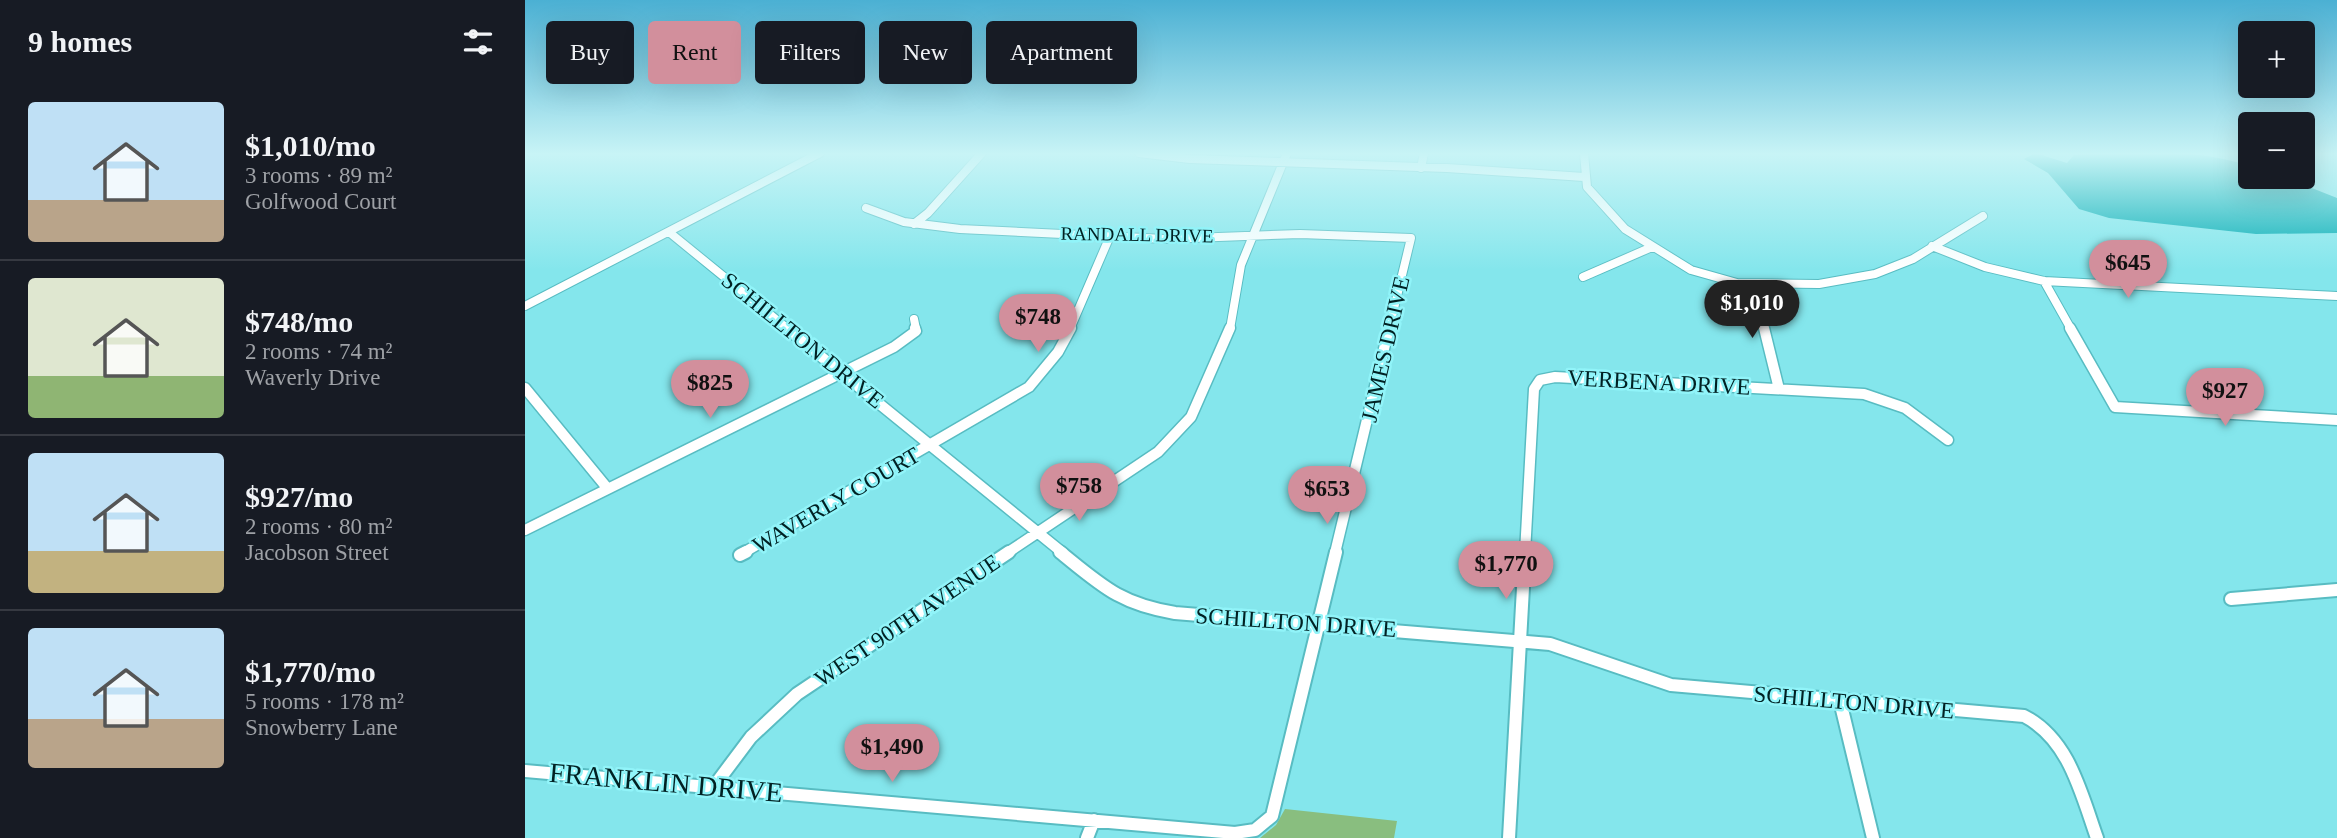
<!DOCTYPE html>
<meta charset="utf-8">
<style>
:root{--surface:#171b24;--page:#20242c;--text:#f1f3f6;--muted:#9ea1a6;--line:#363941;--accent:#d28f9c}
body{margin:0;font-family:Georgia,serif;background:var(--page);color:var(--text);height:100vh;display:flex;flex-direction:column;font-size:26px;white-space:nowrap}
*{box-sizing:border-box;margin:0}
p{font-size:23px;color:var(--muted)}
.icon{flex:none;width:38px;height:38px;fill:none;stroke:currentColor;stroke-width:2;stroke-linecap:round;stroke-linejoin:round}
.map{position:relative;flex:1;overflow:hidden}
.drawer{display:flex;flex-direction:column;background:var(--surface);width:525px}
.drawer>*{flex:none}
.guide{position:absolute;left:21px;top:21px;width:665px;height:63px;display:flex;gap:14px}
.controls{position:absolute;left:1713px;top:21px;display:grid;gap:14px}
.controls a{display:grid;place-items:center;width:77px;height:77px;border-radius:7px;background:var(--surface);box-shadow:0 7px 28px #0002;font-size:35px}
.price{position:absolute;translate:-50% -60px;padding:0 16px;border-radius:24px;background:var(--accent);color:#111;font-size:23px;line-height:46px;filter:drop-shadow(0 2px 4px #0008)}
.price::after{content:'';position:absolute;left:50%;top:42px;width:21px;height:16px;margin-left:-10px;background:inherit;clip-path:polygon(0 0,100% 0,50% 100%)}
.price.active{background:#222;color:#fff}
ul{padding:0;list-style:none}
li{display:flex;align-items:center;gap:21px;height:175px;padding:0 28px}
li+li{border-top:2px solid var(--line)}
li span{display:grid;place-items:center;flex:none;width:196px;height:140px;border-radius:7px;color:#555}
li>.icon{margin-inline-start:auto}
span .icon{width:84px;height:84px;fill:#fffc;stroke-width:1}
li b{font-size:30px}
h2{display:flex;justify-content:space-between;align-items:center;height:84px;padding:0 28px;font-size:30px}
.pill{padding:0 24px;border-radius:7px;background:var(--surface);box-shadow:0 7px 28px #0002;font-size:24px;line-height:63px}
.pill.active{background:var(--accent);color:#111}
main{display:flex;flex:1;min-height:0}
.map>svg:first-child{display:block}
</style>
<main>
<section class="drawer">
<h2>9 homes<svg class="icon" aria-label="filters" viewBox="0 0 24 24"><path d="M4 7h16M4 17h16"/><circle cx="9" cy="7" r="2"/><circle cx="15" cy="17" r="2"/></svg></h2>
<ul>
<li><span style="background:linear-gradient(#bfe0f5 70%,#b9a48a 0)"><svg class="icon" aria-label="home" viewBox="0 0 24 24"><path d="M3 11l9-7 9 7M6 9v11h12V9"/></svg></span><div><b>$1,010/mo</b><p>3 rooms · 89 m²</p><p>Golfwood Court</p></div></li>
<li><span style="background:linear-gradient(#dfe7d0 70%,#8fb573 0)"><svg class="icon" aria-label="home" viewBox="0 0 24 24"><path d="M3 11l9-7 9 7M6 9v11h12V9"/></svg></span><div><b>$748/mo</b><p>2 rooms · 74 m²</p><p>Waverly Drive</p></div></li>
<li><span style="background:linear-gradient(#bfe0f5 70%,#c2b280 0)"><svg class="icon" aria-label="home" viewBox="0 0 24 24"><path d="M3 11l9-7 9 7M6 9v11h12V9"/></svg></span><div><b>$927/mo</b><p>2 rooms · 80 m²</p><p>Jacobson Street</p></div></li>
<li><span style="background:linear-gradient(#bfe0f5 65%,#b9a48a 0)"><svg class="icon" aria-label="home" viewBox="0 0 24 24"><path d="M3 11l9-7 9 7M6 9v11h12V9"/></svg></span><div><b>$1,770/mo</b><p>5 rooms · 178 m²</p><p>Snowberry Lane</p></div></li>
</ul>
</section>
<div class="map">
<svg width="1812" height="838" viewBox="0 0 1812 838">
<rect width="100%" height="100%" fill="#84e6ec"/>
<!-- green -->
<path fill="#89be7f" d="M760,809l112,12 -3,17h-134l16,-13z"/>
<!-- water -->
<path fill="#00abb3" d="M1510,153l32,10 7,-8c59,-4 120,-7 176,11l1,11h33l53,21v35l-81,1 -147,-16 -30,-9 -31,-36 -24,-14z"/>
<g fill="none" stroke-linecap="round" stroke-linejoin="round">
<defs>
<path id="minor-far2" d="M614,153l51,6 257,9 137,9
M1059,153l3,34 38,42 66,41 46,13 82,1 56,-10 38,-15 70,-43
M896,168l3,-15
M341,208l38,14 56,7 205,10 135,-5 111,4 -22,91
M389,224l14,-11 54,-60
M144,232l119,97
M1407,246l53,21 59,14 293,15
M1058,277l69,-30
M1519,281l27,48
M1228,285l11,44
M0,306l295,-153
M389,319l2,10
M545,329l40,-93
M705,329l11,-64 46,-112"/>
<path id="minor-far1" d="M261,328l277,225
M1239,328l15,61
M1545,328l45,79 222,13
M0,388l83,101
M0,530l369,-183 22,-16 -1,-3
M218,553l286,-166 29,-35 13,-24
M482,553l151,-101 33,-35 39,-89
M810,553l54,-225
M1000,553l9,-164 6,-9 15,-3 309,17 41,14 43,32"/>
<path id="minor" d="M535,552c42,34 60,52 115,61l375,31 121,41 353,31c45,23 57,77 73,122
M215,555l6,-3
M1706,599l106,-9
M1315,701l33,137
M0,771l710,62 20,-3 17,-14 64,-264
M190,785l36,-48 46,-43 212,-142
M562,838l7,-18
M984,838l16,-286"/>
</defs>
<!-- minor-far2 casing -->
<use href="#minor-far2" stroke="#58bcc2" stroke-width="10"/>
<!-- minor-far1 casing -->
<use href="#minor-far1" stroke="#58bcc2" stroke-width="13"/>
<!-- minor casing -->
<use href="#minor" stroke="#58bcc2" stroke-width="16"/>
<!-- minor-far2 -->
<use href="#minor-far2" stroke="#fff" stroke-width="8"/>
<!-- minor-far1 -->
<use href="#minor-far1" stroke="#fff" stroke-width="10"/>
<!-- minor -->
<use href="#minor" stroke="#fff" stroke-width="12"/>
</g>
<!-- sky -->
<linearGradient id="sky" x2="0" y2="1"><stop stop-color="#4bb0d3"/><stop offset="0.57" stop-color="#c8f4f6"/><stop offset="1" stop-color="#c8f4f6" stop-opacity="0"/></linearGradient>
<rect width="1812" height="270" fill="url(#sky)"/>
<g text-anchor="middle" stroke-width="5" stroke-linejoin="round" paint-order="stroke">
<!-- far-street labels -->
<g font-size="19" fill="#012123" stroke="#91f4f9">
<text transform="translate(612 234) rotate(1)" y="7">RANDALL DRIVE</text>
</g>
<!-- street labels -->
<g font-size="23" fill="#012123" stroke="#91f4f9">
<text transform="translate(278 340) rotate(39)" y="8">SCHILLTON DRIVE</text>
<text transform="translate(860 349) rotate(-77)" y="8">JAMES DRIVE</text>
<text transform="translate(1134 382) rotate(3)" y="8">VERBENA DRIVE</text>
<text transform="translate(311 500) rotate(-30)" y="8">WAVERLY COURT</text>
<text transform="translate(382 620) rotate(-34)" y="8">WEST 90TH AVENUE</text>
<text transform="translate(771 622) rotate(4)" y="8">SCHILLTON DRIVE</text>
<text transform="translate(1329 702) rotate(5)" y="8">SCHILLTON DRIVE</text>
</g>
<!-- near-street labels -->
<g font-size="28" fill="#012123" stroke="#91f4f9">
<text transform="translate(141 782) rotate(5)" y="10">FRANKLIN DRIVE</text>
</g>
</g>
</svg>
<div class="controls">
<a>+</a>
<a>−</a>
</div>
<b class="price" style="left:1603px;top:300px">$645</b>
<b class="price active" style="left:1227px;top:340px">$1,010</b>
<b class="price" style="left:513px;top:354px">$748</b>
<b class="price" style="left:185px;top:420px">$825</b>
<b class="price" style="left:1700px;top:428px">$927</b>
<b class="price" style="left:554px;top:523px">$758</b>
<b class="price" style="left:802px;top:526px">$653</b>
<b class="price" style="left:981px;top:601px">$1,770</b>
<b class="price" style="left:367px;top:784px">$1,490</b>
<div class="guide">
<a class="pill">Buy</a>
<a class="pill active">Rent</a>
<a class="pill">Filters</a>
<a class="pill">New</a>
<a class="pill">Apartment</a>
</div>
</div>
</main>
